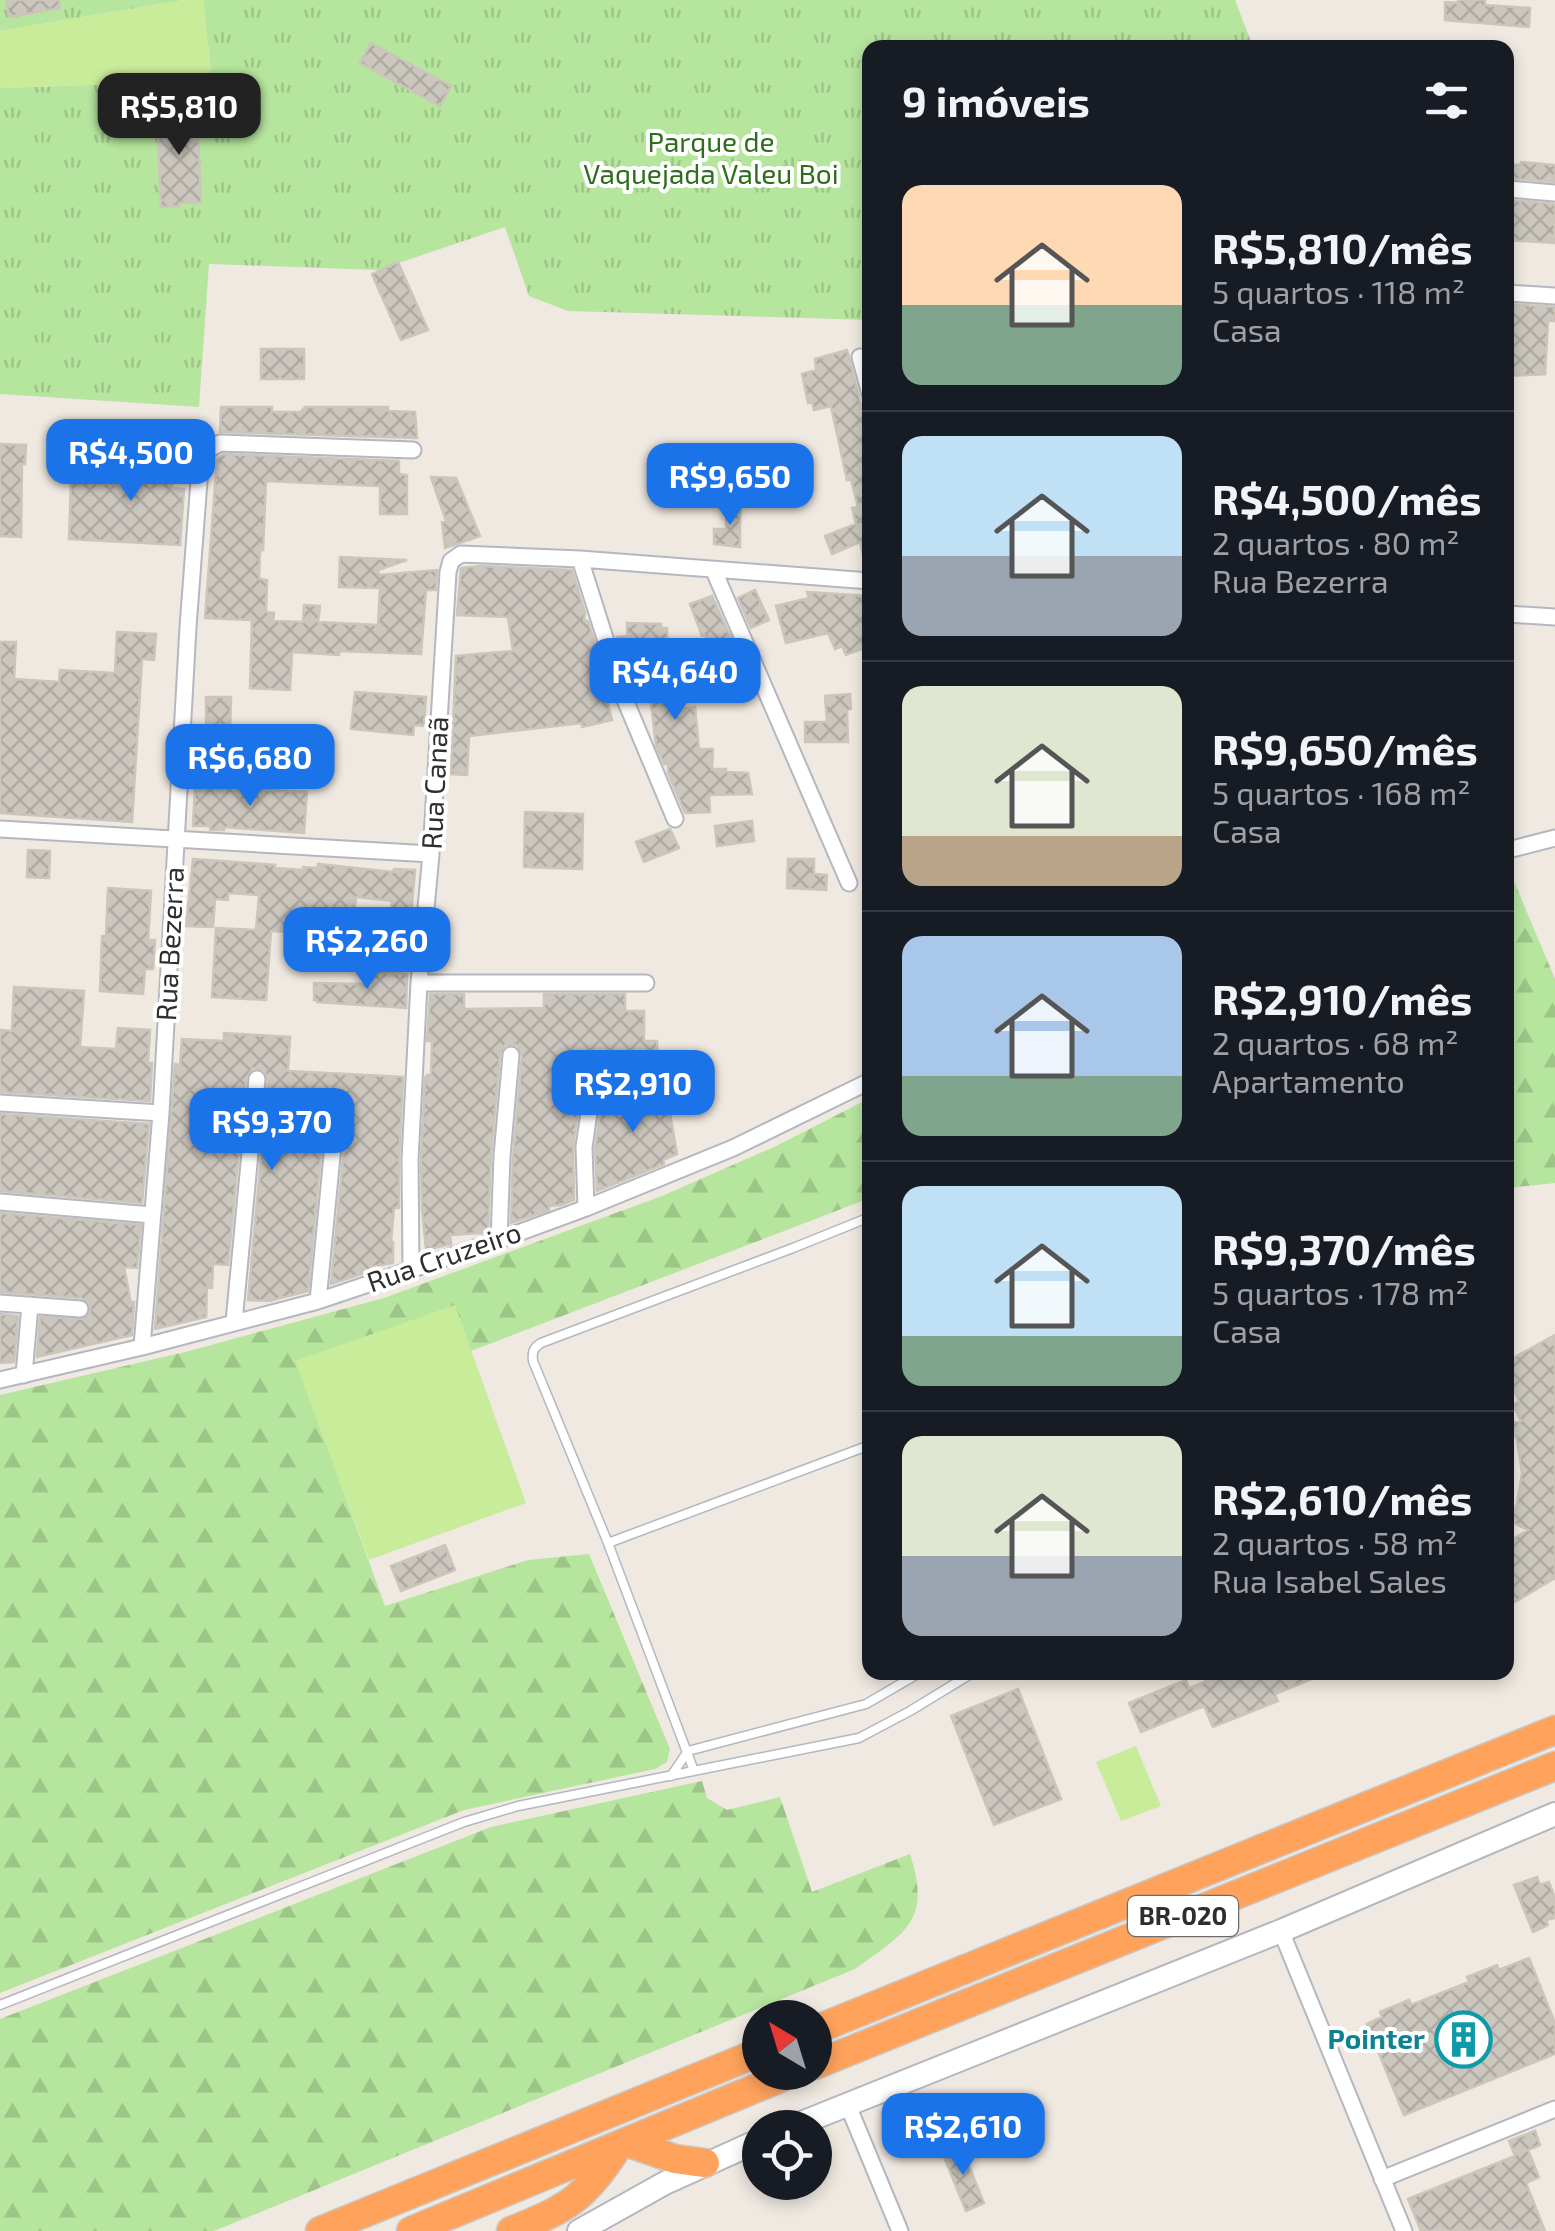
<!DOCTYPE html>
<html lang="pt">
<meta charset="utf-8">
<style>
:root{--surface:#171b24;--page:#20242c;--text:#f1f3f6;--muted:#9ea1a6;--line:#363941;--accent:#1a73e8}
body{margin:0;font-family:"Exo 2",sans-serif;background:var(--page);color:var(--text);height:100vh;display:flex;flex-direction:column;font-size:38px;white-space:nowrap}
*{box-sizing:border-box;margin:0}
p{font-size:32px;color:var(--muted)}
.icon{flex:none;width:55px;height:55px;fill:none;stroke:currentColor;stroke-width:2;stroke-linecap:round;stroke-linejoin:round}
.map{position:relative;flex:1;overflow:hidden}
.sheet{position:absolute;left:862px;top:40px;width:652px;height:1640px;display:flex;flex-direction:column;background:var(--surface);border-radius:20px;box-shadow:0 5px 15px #0003}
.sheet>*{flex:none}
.needle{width:65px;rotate:322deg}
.buttons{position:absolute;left:742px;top:2000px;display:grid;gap:20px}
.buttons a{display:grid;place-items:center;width:90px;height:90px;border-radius:50%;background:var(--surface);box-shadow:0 5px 15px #0003;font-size:50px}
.price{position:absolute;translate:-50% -85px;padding:0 22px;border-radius:20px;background:var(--accent);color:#fff;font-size:32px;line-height:65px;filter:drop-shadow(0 2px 5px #0008)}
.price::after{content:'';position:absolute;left:50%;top:60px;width:30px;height:22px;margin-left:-15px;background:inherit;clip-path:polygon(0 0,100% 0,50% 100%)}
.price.current{background:#222;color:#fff}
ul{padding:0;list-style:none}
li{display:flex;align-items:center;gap:30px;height:250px;padding:0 40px}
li+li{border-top:2px solid var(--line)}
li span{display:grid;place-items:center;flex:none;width:280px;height:200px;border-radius:20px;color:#555}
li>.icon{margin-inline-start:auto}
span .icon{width:120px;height:120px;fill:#fffc;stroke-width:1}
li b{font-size:42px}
h2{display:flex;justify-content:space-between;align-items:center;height:120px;padding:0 40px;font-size:42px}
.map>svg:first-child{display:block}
</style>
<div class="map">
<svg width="1555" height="2231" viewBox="0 0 1555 2231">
<defs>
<pattern id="forest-firs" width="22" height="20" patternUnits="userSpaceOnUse" patternTransform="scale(2.5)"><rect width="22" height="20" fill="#b6e59e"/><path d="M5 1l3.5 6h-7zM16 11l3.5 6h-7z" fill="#9dc588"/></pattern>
<pattern id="park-tufts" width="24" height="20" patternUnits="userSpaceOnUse" patternTransform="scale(2.5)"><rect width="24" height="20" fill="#b6e59e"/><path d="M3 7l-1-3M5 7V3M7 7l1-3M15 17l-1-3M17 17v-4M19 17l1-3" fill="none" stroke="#9dc588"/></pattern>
<pattern id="building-cross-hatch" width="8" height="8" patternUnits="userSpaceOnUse" patternTransform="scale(2.5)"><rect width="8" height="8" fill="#cbc7bf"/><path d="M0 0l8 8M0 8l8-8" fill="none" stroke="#afaba4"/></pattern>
</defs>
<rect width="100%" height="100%" fill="#efe9e1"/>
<!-- forest -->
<path fill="url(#forest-firs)" d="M1508,867l47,112v204l-39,4 -8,4z
M870,1098v100l-399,153 -16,-45 -159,55 89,245 143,-46 61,-6 81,195 -3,13 -12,7 -191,41 -464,183v-598l189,-44 195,-53 278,-102 114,-50z
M702,1781l5,17 20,12 53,-13 32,95 98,-38c22,67 -5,79 -55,115l-641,262h-214v-212l491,-192z"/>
<!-- park -->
<path fill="url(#park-tufts)" d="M0,0h185l-185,31z
M203,0h1032l18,47 -383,1v272l-302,-9 -39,-15 -24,-69 -127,43 -169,-6 -10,143 -199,-13v-306l212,-7z"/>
<!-- pitch -->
<path fill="#c9ec9a" d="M185,0h18l9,81 -212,7v-57z
M455,1305l71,198 -157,57 -74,-199z
M1136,1746l25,60 -40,15 -25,-59z"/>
<!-- building -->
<path fill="url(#building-cross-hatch)" stroke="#cbc5ba" stroke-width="2.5" d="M6,0h53l1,8 -51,9z
M1458,0h27v5l45,3 -1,19 -84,-7v-18l13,1z
M371,43l80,43 -11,20 -80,-43z
M197,110l4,92 -22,1v3l-18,1 -4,-95z
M1521,162l34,3v17l-47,-4v-14l13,1z
M1508,200l47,4 -1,39 -46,-3z
M398,262l30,68 -27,10 -29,-66z
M1508,304l47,3v14h-7l-3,53 -37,2z
M261,349h43v30h-43z
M847,350l19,75 4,-1v135h-6l-4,-17 -28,12 -7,-18 31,-12 -4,-16 6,-1 -7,-28 -4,1 -16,-74 -17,4 -2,-8 -4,1 -6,-29 14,-4 -1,-11z
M221,407h51v5h29l4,-5h83v4l27,1 2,26 -197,-6z
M0,444l26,1 -1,19h-3l-1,73 -21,-1z
M133,446l41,2 -2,40 12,1 -4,56 -111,-6 2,-57 60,3z
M223,454l176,7v13l8,1v39h-27v-28l-114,-5 -3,69h-3l-1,29 8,1 -1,32 8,1 -1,8 30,1 1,-17 16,1 -2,16 60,3 2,-37 -41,-1 1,-30 67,3 -29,10 1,5 58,-5 -1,20h-10l-5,64 -82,-3v4l-47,-3 -2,38 -40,-2 2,-68 -47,-2 12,-159z
M431,477l25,1 24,58 -35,12 -3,-26 4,-1z
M726,505h14v42l-26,-3v-15h12z
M482,566l90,4 13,43 -1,8h4l20,65h-4l8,34 -30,7v-4l-113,13 -2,39 -16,-1 5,-118 57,-5 -5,-34 -51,-2 4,-47z
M755,590l14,30 -18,8 -13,-30z
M807,592l63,4v50l-24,9 -4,-9 -7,3 -7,-16 -42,10 -10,-37 33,-8z
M712,596l19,42 -22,9 -4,-12 -3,1 -12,-32z
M627,623l34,1v4h6l1,57h9l3,24 15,-2 4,42h14l-1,20h14v3l22,1 4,21 -43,1 1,17 -25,1 -17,-40v-9h-4l-8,-18 -6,-52h-11v-8h-7l-15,-49 10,-1z
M117,632l39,2 -2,26 -12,-1 -10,163 -132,-9v-171h16l-2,37 45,3 1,-12 55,3z
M355,692l71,5 -2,29 -10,-1 -1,10 -62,-6z
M850,694l1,15 -4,1 1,32h-43v-20h22l-2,-26z
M206,697h25l-1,35 18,1 -1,12h6v14l-47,-2z
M195,786l112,6 -3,41 -80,-6v3h-14v-4h-17z
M525,812l58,2 -1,55 -58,-2z
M752,821l2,20 -37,5 -2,-20z
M670,829l9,19 -35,14 -8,-20z
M28,850l22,1 -1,27 -22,-1z
M193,859l82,6 -1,3 29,2v-3l15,1v-4l75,8 1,-3 21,1 -5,59 -20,-2 2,-26 -36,-4 -3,29 -21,-2 -1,10 -60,-3 -5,69 -54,-3 4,-69 40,2 3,-35 -31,-2v7l-13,-1 -2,28 -27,-1z
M788,859h26v15l13,1 -1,15 -39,-2z
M108,888l43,3 -3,49h7l-2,29h-8l-2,25 -43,-3 2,-55h4z
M369,972l38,2 -1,34 -89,-6v-2h-3v-17l54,1z
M14,987l70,4 -4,56 36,2 2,-21 32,2 -2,33h4l-2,38 -150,-9v-62l12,1z
M430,994h34v15l80,-1v-14h81v17h19v30h13l1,27 -52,2 -3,-6 -5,-3 -11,3 -5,18 -9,64 1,54 -13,5 -12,1v4l-38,13 2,-66 9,-102 -5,-10h-12l-5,9 -9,101 -3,75h-6v3l-32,2 1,9 -25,6 -4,-41 -1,-49 4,-82 2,-3h4l1,-34h-5z
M224,1033l66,4 -2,34 115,6 -4,83v48h-5l-3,34h2v21l-23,4 1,4 -40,13 17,-179 -4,-9 -11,-3 -7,10 -18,188 -39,10 -21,-1 20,-220 -4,-10 -11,-2 -7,10 -18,187 -15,-1 -1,24 -5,-1 -1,30 -51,12 20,-265 5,1 2,-26 42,2z
M666,1090l11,64 -14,6 1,4 -67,27 -2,-43 8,-55z
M0,1114l149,10 -7,79 -142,-12z
M0,1213l141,12 -4,43 -13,-1 7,36 3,-1 -2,33 -95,22 3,-40 44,2 6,-5v-9l-9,-7 -81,-6z
M0,1314l18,2 -4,46 -14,1z
M1555,1335v243l-47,28v-64l20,-12 -18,-9 7,-17 5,-31 -5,-33 -7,-17 11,-2 -8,-16 6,-4 -11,-21v-19z
M445,1545l10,25 -54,21 -10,-25z
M1229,1672l97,1 -51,21 3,7 -65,26 -9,-21 -63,26 -12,-29 57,-23 3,8z
M1018,1689l43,110 -67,26 -43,-109z
M1537,1877l3,8 9,-3 6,16v20l-9,2 2,5 -15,7 -19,-47z
M1529,1958l26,65v31l-151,61 -37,-91 15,-7 -2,-5 29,-12 2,5 58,-23 -2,-5 30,-12 2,5z
M1535,2131l5,14 -12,5 11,27 -13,6 19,48h-124l-13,-32 107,-43 -6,-15z
M960,2144l24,59 -18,8 -24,-59z"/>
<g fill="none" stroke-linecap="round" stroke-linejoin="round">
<defs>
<path id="lane" d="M608,1543l262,-98
M694,1771l-86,-228 -75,-182c-1,-9 0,-13 8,-18l252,-95 77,-31
M671,1776l17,-25 178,-47 55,-32
M0,2005l464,-183 54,-16 341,-68 51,-27 64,-39"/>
<path id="street" d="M1508,189l47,4
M1508,293l47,3
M860,357l10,37
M580,559l43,136 52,124
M714,571l135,312
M1508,614l47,3
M0,829l431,25
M1508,850l47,-12
M419,983h227
M593,1082l71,-3
M0,1103l161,10
M0,1202l152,13
M586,1208l-2,-61 11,-75
M499,1240l3,-84 9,-101
M411,1268l-1,-108 9,-177 12,-129 17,-282 3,-11 10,-7 119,5 290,22
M318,1301l19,-197
M0,1303l80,6
M234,1322l23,-243
M142,1347l19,-234 27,-486 12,-159c3,-13 8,-19 20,-25l193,7
M24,1375l6,-70
M0,1380l142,-33 176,-46 181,-61 87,-32 147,-60 137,-67
M1281,1931l123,300
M847,2103l53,128
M1382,2179l173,-70"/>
<path id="secondary" d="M789,2128l492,-197 274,-117
M579,2231l86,-48 95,-43"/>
<path id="highway" d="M815,2030l740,-300
M815,2065l740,-299
M629,2143l46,16 30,4
M320,2231l440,-179
M411,2231l384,-159
M511,2231c55,-22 74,-32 106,-83"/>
</defs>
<!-- lane casing -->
<use href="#lane" stroke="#b4b7c1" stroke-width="11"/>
<!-- street casing -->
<use href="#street" stroke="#b4b7c1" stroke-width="19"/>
<!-- secondary casing -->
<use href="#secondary" stroke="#b4b7c1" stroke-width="26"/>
<!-- highway casing -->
<use href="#highway" stroke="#c9c9c9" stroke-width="31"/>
<!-- lane -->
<use href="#lane" stroke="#fff" stroke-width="8"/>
<!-- street -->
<use href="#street" stroke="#fff" stroke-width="15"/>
<!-- secondary -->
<use href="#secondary" stroke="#fff" stroke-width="22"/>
<!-- highway -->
<use href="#highway" stroke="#ffa35c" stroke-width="28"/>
</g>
<!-- icons -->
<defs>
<symbol id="building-ring" viewBox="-11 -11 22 22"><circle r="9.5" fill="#fff" stroke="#0f9aa8" stroke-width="1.5"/><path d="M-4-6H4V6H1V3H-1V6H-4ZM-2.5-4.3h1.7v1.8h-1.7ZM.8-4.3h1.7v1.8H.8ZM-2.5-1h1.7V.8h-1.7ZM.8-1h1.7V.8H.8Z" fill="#0f9aa8"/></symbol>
</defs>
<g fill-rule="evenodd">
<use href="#building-ring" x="1432" y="2008" width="63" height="63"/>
</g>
<g text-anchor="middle" stroke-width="8" stroke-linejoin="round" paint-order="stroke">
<!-- shield labels -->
<rect fill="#fff" stroke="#6d6d6d" stroke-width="2.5" x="1128" y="1896" width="110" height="40" rx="8"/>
<g font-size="25" font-weight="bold" fill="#2e2e2e">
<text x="1183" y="1925">BR-020</text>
</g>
<!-- park labels -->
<g font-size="28" fill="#2c6e1b" stroke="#fff">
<text x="711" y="152">Parque de<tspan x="711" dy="32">Vaquejada Valeu Boi</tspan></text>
</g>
<!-- street labels -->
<g font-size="28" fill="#2e2e2e" stroke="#fff">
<text transform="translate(435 783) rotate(-87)" y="10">Rua Canaã</text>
<text transform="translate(170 944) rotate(-87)" y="10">Rua Bezerra</text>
<text transform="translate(444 1257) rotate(-19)" y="10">Rua Cruzeiro</text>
</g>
<!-- culture labels -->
<g font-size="28" font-weight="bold" fill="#0d838f" stroke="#fff" text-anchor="end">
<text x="1425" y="2049">Pointer</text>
</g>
</g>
</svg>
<div class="buttons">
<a><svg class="needle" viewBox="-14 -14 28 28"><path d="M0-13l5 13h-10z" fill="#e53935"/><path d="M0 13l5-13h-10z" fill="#9ea1a6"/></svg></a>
<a><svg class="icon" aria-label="locate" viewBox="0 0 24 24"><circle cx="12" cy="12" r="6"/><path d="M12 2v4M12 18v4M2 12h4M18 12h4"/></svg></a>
</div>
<b class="price current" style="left:179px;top:158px">R$5,810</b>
<b class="price" style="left:131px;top:504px">R$4,500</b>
<b class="price" style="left:730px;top:528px">R$9,650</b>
<b class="price" style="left:675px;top:723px">R$4,640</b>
<b class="price" style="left:250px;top:809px">R$6,680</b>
<b class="price" style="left:367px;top:992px">R$2,260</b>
<b class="price" style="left:633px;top:1135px">R$2,910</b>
<b class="price" style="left:272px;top:1173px">R$9,370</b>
<b class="price" style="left:963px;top:2178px">R$2,610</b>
<section class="sheet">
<h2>9 imóveis<svg class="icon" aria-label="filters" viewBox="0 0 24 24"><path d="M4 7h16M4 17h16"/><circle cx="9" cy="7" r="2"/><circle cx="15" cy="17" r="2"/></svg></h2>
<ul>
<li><span style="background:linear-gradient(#ffd9b3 60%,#7fa58c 0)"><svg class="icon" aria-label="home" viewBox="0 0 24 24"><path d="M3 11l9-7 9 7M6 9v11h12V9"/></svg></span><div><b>R$5,810/mês</b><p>5 quartos · 118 m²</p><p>Casa</p></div></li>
<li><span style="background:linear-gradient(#bfe0f5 60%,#9aa5b1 0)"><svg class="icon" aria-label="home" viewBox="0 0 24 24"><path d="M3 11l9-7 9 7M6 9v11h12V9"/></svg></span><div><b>R$4,500/mês</b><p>2 quartos · 80 m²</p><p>Rua Bezerra</p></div></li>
<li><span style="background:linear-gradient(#dfe7d0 75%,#b9a48a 0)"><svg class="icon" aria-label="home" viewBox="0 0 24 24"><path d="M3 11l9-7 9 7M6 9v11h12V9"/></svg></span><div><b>R$9,650/mês</b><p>5 quartos · 168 m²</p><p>Casa</p></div></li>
<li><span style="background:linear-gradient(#a9c7e8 70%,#7fa58c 0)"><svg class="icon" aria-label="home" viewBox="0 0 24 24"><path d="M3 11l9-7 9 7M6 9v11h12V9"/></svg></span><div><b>R$2,910/mês</b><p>2 quartos · 68 m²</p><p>Apartamento</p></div></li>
<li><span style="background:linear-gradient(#bfe0f5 75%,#7fa58c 0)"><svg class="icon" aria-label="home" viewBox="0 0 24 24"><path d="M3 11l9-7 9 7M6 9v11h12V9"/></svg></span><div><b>R$9,370/mês</b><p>5 quartos · 178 m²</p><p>Casa</p></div></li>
<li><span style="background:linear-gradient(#dfe7d0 60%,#9aa5b1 0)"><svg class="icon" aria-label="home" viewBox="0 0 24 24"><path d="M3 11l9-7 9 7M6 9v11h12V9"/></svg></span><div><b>R$2,610/mês</b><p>2 quartos · 58 m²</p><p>Rua Isabel Sales</p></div></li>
</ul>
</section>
</div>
